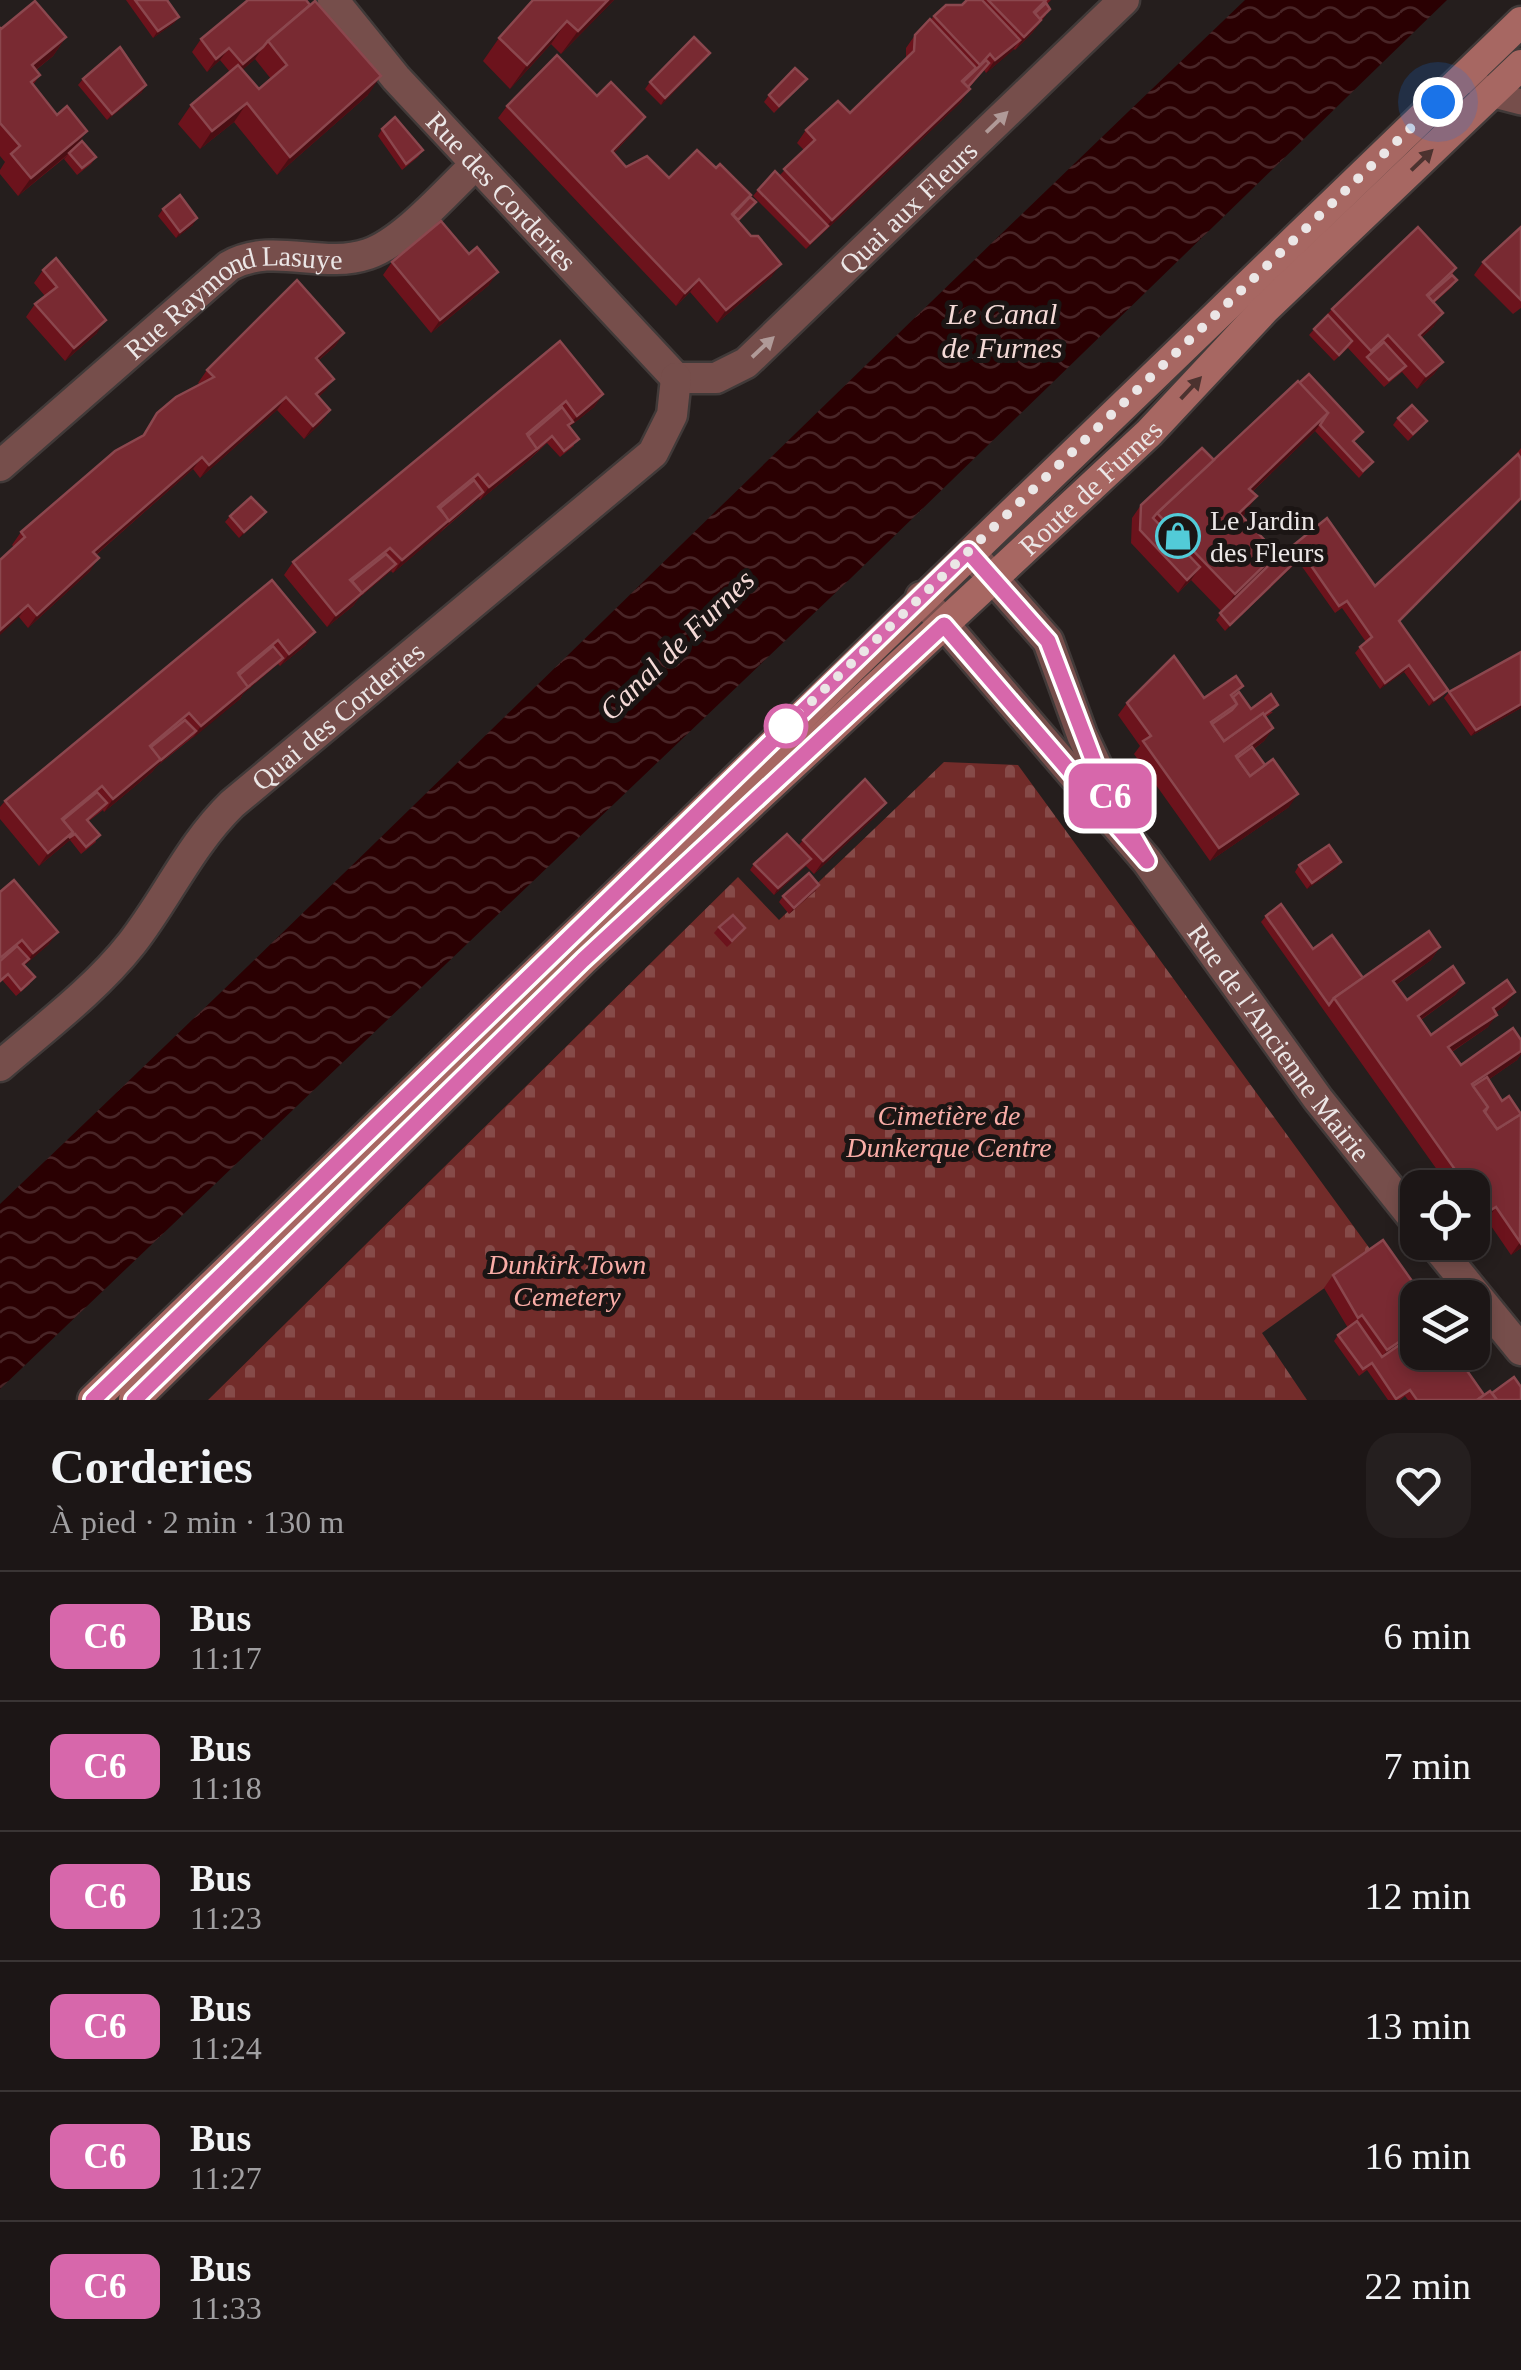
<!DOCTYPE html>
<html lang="fr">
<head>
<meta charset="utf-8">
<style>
  body { margin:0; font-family:Georgia,serif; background:#251f1f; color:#f1f3f6; height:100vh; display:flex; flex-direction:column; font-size:38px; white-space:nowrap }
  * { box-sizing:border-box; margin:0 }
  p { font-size:32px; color:#a09fa1 }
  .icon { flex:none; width:55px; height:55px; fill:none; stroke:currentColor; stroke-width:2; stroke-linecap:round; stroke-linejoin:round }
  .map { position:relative; height:1400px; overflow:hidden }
  .sheet { display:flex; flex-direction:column; background:#1c1616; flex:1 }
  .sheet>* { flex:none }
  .badge { padding:0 20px; border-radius:15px; font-size:35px; line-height:65px }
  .tools { position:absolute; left:1400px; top:1170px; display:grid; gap:20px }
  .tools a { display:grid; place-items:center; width:90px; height:90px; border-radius:20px; background:#1c1616; box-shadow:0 5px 15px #0003,0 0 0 2px #3a3535; font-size:50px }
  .you { position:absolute; width:50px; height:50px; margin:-25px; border:8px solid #fff; border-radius:50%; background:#1a73e8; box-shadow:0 0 0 15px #1a73e833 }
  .map>.badge { position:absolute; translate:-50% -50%; box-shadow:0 0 0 5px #fff }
  .round { display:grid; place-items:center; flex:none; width:105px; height:105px; border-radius:30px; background:#251f1f }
  .summary { display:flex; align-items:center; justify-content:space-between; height:170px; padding:0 50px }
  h1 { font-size:48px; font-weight:600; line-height:75px }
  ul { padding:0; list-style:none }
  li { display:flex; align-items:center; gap:30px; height:130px; padding:0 50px; border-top:2px solid #3a3535 }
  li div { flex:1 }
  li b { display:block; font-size:38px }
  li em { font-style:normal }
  li .badge { min-width:110px; font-weight:700; text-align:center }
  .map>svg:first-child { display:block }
</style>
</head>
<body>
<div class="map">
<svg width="1521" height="1400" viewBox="0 0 1521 1400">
  <defs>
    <pattern id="cemetery-stones" width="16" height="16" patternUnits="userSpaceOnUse" patternTransform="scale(2.5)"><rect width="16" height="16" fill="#722c2a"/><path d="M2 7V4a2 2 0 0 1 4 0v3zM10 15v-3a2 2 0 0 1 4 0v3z" fill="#864b49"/></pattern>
    <pattern id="water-waves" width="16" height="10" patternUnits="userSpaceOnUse" patternTransform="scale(2.5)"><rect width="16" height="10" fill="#2a0002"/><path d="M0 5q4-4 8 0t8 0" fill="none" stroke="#492527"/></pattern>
  </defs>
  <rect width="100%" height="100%" fill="#251e1d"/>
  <path fill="url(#cemetery-stones)" d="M944 762 1018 765 1373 1253 1262 1333 1307 1400H208L738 877 779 920Z"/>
  <path fill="url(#water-waves)" d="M1245 0H1447L851 578 0 1389V1204C418 806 827 398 1245 0Z"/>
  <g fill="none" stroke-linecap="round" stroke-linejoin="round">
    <g stroke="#413a39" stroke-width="30">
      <path id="lane" d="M1478 84 1490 94 1521 102"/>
    </g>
    <g stroke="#413a39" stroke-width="35">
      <g id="street">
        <path id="s1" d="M333 0 396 78 676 378"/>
        <path id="s2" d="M676 378H716L746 363 1124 0"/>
        <path id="s3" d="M0 466 229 266C274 241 321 270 368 254 404 242 448 190 476 164"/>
        <path d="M975 558 1048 641 1082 735 1113 801"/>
        <path id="s4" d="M921 597 1147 861 1318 1099 1418 1224"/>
        <path id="s5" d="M0 1066C45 1027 95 990 132 943 167 898 190 845 232 804L653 453 672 415 676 378"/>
        <path d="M1433 1242 1521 1350"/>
      </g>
    </g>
    <g stroke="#413a39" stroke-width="35">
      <g id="secondary">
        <path d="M93 1400 1521 22"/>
        <path id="s6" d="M134 1400 583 960 1149 433 1264 310 1521 65"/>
      </g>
    </g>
    <use href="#lane" stroke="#764e4b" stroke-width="25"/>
    <use href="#street" stroke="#764e4b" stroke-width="30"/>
    <use href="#secondary" stroke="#a76762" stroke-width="30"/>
  </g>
  <g fill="#6c131c" fill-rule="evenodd">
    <path d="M126 0H167L179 17 174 23 153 38Z"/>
    <path d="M248 0 368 95 277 175 234 122 200 149 178 124 191 105 230 72 220 60 207 72 192 52 201 39ZM255 59 271 79 259 89 242 70Z"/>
    <path d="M533 0H614L561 54 551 44 510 89 483 61 499 38Z"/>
    <path d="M967 0H1051L1047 4 1046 15 1032 33 1015 50 1014 49 986 73 984 70 969 88 961 102 806 249 753 196 758 190 779 176 804 150 797 143 806 130 850 113 906 59V48L915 35 934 16 962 5Z"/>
    <path d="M0 28 1 29 66 37 53 56 36 70 40 75 33 85 75 147 96 157 91 164 77 175 64 159 68 155 18 196 0 174V170L5 162 0 156Z"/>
    <path d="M706 59 661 105 645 89 650 82Z"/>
    <path d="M83 79 142 92 107 120 78 85Z"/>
    <path d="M807 79 774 113 764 102 769 95Z"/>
    <path d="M597 96 636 129 614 153 626 167 756 202 739 221 772 276 717 323 690 292 676 306 498 118 507 106Z"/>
    <path d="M382 129 423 150 418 157 402 170 378 136Z"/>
    <path d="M163 209 193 225 176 238 158 216Z"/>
    <path d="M1521 227V308L1513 314 1474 275 1483 262Z"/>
    <path d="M392 262 489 285 431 333 383 275Z"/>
    <path d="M1456 268 1452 275 1457 280 1452 287 1434 303V326L1421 338 1443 362 1434 374 1417 389 1402 372 1384 387 1348 348 1334 361 1309 335 1332 309Z"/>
    <path d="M43 270 97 333 65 361 26 317 35 304 45 296 34 283Z"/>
    <path d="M344 333 335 346 318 361 334 379 319 397 330 410 321 423 304 439 277 410 200 478 193 469 96 555 90 571 28 628 19 617 14 547 12 545 21 532 142 436 157 413 199 384 198 383 207 370Z"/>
    <path d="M560 341 603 394 594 407 569 427 574 446 560 457 547 443 529 460 480 500 479 499 393 573 391 571 359 598 353 606 327 627 284 575 293 562Z"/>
    <path d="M1298 381 1363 432 1354 442 1373 462 1359 478 1315 431 1252 492 1242 517 1277 553 1269 565 1327 518 1375 586 1513 458 1521 448V500L1399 622 1448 690 1443 696 1429 706 1404 672 1380 689 1355 653 1360 647 1366 642 1342 608 1335 613 1298 561 1225 631 1216 620 1222 612 1191 580 1178 593 1131 543 1132 518 1141 505 1214 460Z"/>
    <path d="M1398 418 1422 427 1408 441 1393 425Z"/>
    <path d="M266 512 261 519 239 538 225 522 230 516Z"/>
    <path d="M272 580 306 645 280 666 278 664 243 694 240 699 156 767 152 772 104 812 103 810 89 821 96 842 81 854 70 840 39 866 0 819V807L5 801Z"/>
    <path d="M1239 692 1251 709 1273 712 1266 717 1273 728 1264 741 1254 749 1289 807 1210 861 1134 754 1140 746 1118 715 1127 703 1204 698Z"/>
    <path d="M1449 692 1521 708 1471 736 1444 698Z"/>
    <path d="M886 803 877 815 814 874 806 866 774 895 750 870 754 864 798 846 803 840Z"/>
    <path d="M1299 865 1336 869 1307 889 1295 872Z"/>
    <path d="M819 885 815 891 789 914 779 902 783 896Z"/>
    <path d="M0 892 49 944 24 965 30 984 16 996 3 981Z"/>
    <path d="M1266 916 1313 949 1363 978 1440 947 1431 960 1396 985 1407 1000 1464 983 1455 995 1421 1020 1431 1035 1506 1005 1496 1012 1488 1027 1452 1052 1461 1065 1521 1040V1054L1517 1060 1488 1080 1502 1101 1521 1114V1248L1511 1255 1487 1220 1477 1226 1472 1219V1188H1450L1261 922Z"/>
    <path d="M719 927 740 935 727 947 714 933Z"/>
    <path d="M1333 1275 1418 1352 1484 1395 1492 1393 1521 1400H1408L1405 1396 1400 1400H1388L1367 1370 1359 1376 1334 1341 1338 1335 1348 1328 1324 1288Z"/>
  </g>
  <g fill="#4a0e13">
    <path d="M608 0H614L561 54 578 31Z"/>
    <path d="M179 17 174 23 153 38 158 31Z"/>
    <path d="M1041 20 1032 33 1015 50 1024 37Z"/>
    <path d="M567 21 551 44 510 89 527 65Z"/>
    <path d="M66 37 53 56 19 83 32 65Z"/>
    <path d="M1020 40 1011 52 986 73 995 60Z"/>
    <path d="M263 47 255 59 234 77 243 64Z"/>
    <path d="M229 48 220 60 207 72 216 59Z"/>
    <path d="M710 53 706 59 661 105 665 98Z"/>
    <path d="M381 76 368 95 277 175 290 157Z"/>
    <path d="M146 85 142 92 107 120 112 114Z"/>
    <path d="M970 89 961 102 806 249 832 220Z"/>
    <path d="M247 103 234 122 200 149 212 131Z"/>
    <path d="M645 117 636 129 603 164 612 151Z"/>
    <path d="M87 131 74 149 18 196 31 178Z"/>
    <path d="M197 218 193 225 176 238 180 232Z"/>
    <path d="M781 264 772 276 717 323 726 310Z"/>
    <path d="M498 272 489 285 431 333 440 320Z"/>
    <path d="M699 279 690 292 676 306 685 293Z"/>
    <path d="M1443 313 1434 326 1410 348 1419 335Z"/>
    <path d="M106 320 97 333 65 361 74 348Z"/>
    <path d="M344 333 335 346 307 370 316 358Z"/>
    <path d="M1443 362 1434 374 1417 389 1426 376Z"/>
    <path d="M334 379 325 391 307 407 316 394Z"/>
    <path d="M603 394 594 407 563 432 577 416Z"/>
    <path d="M286 397 277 410 200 478 209 465Z"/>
    <path d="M330 410 321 423 304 439 313 426Z"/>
    <path d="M1328 413 1315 431 1236 507 1249 489Z"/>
    <path d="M552 436 529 460 480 500 489 487Z"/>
    <path d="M202 457 193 469 84 565 93 552Z"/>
    <path d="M483 492 479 499 444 528 440 533 393 573 402 560Z"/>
    <path d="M1257 496 1244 515 1226 532 1239 513Z"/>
    <path d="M1521 498V500L1394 627 1399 621Z"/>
    <path d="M266 512 261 519 239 538 244 532Z"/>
    <path d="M1277 553 1264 572 1222 613 1235 594Z"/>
    <path d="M1303 554 1298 561 1225 631 1230 625Z"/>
    <path d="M99 558 90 571 28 628 37 615Z"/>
    <path d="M396 564 391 571 359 598 353 606 327 627 336 615Z"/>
    <path d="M1200 567 1191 580 1178 593 1187 580Z"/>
    <path d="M28 605 19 617 0 635V630Z"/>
    <path d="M315 632 306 645 280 666 289 654Z"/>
    <path d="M283 658 278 664 243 694 240 699 192 739 201 726Z"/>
    <path d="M1409 665 1404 672 1380 689 1385 683Z"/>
    <path d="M1448 690 1443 696 1429 706 1434 700Z"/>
    <path d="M1521 704V708L1471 736 1476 730Z"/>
    <path d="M1273 728 1264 741 1233 764 1236 756Z"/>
    <path d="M196 731 191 737 156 767 152 772 104 812 113 799Z"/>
    <path d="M1298 794 1289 807 1210 861 1219 848Z"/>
    <path d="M886 803 877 815 814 874 823 861Z"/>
    <path d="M73 832 75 834 70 840 39 866 48 853Z"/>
    <path d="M811 859 806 865 774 895 778 888Z"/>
    <path d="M1341 862 1336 869 1307 889 1312 883Z"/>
    <path d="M819 885 815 891 789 914 794 908Z"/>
    <path d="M58 932 49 944 24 966 33 953Z"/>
    <path d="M1440 947 1431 960 1384 993 1393 981Z"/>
    <path d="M1464 983 1455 995 1409 1028 1418 1016Z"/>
    <path d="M1515 992 1506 1005 1484 1021 1493 1008Z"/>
    <path d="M1497 1015 1488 1027 1439 1060 1448 1047Z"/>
    <path d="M1521 1051V1054L1517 1060 1469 1093 1472 1084Z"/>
    <path d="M1496 1207 1487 1220 1477 1226 1486 1213Z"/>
    <path d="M1521 1241V1248L1511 1255Z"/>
    <path d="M1418 1329V1336L1378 1363 1387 1350Z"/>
  </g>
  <g fill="#792a32" stroke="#8b474e" stroke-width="2.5">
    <path d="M135 0H167L179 17 158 31Z"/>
    <path d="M248 0H306L310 5 268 41 263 47 243 64 229 48 216 59 201 39Z"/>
    <path d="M533 0H608L578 31 567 21 527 65 499 38Z"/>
    <path d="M967 0H982L1020 40 995 60 990 54 980 65 934 16 946 5H962Z"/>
    <path d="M988 0H1046L1034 12 1041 20 1024 37Z"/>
    <path d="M35 1 66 37 32 65 40 75 31 82 57 115 67 106 87 131 31 178 11 154 20 146 0 123V28L1 29Z"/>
    <path d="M315 1 381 76 290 157 247 103 212 131 191 105 238 65 259 89 287 65 268 41Z"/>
    <path d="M1046 3 1050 9 1040 19 1035 13Z"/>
    <path d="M930 19 976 68 962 81 970 89 832 220 784 169 815 140 806 130 838 101 850 113 914 51 915 35Z"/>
    <path d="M694 37 710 53 665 98 650 82Z"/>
    <path d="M120 47 146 85 112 114 83 79Z"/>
    <path d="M557 55 597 96 611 82 645 117 612 151 626 167 647 156 669 178 697 150 716 168 720 164 751 195 732 214 751 236H758L781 264 726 310 699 279 685 293 507 106Z"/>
    <path d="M986 60 989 63 968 87 963 82Z"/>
    <path d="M795 68 807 79 779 106 769 95Z"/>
    <path d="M395 117 423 150 406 164 382 129Z"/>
    <path d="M82 141 96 157 82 168 69 153Z"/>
    <path d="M775 171 828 226 810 243 758 190Z"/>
    <path d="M180 195 197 218 180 232 163 209Z"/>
    <path d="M750 197 756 202 738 220 733 215Z"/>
    <path d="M441 221 469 254 477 247 498 272 440 320 392 262Z"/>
    <path d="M1418 227 1456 268 1427 295 1443 313 1419 335 1443 362 1426 376 1388 335 1371 351 1332 309Z"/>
    <path d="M1521 227V300L1483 262Z"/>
    <path d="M56 258 106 320 74 348 35 304 57 287 43 270Z"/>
    <path d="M1452 275 1457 280 1433 302 1428 296Z"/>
    <path d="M297 280 344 333 316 358 334 379 316 394 330 410 313 426 286 397 209 465 202 457 93 552 99 558 37 615 28 605 0 630V560L25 537 21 532 115 451 144 435 157 413 176 397 214 377 207 370Z"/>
    <path d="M1328 315 1352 341 1339 355 1314 329Z"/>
    <path d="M560 341 603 394 577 416 566 401 527 434 538 448 489 487 478 474 438 507 449 520 402 560 390 548 350 580 362 593 336 615 293 562Z"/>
    <path d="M1384 342 1406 366 1389 380 1367 357Z"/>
    <path d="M1309 374 1363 432 1353 441 1373 462 1363 471 1320 425 1328 413 1299 383Z"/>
    <path d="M1298 381 1328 413 1249 489 1257 496 1239 513 1277 553 1235 594 1157 513Z"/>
    <path d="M1412 405 1427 421 1413 434 1398 418Z"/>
    <path d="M562 407 573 422 568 425 579 439 564 451 552 436 537 449 528 436Z"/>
    <path d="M1202 448 1214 460 1157 513 1153 518 1200 567 1187 580 1140 530 1141 505Z"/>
    <path d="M1518 454 1521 459V498L1399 621 1448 690 1434 700 1409 665 1385 683 1360 647 1372 637 1347 601 1339 606 1303 554 1230 625 1220 613 1269 565 1327 518 1375 586Z"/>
    <path d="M474 480 483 492 449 521 440 508Z"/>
    <path d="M251 497 266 512 244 532 230 516Z"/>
    <path d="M386 554 396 564 362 593 352 581Z"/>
    <path d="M272 580 315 632 289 654 278 640 238 673 249 686 201 726 189 713 150 746 161 759 113 799 102 786 62 819 73 832 48 853 5 801Z"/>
    <path d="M273 646 283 658 248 687 239 675Z"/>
    <path d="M1521 652V704L1476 730 1449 692Z"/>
    <path d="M1174 656 1204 698 1236 676 1243 686 1231 695 1237 704 1211 722 1224 741 1263 713 1273 728 1236 756 1250 776 1273 759 1298 794 1219 848 1143 741 1151 736 1127 703Z"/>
    <path d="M1239 692 1251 709 1271 694 1278 705 1264 715 1263 713 1224 741 1212 724 1232 710 1237 704 1233 697Z"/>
    <path d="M185 720 196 731 161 760 151 747Z"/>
    <path d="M1252 747 1265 765 1250 776 1237 758Z"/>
    <path d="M865 779 886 803 823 861 803 840Z"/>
    <path d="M97 792 107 803 87 820 100 835 86 847 75 834 69 838 73 832 63 820Z"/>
    <path d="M787 834 811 859 778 888 754 864Z"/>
    <path d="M1329 845 1341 862 1312 883 1299 865Z"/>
    <path d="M809 873 819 885 794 908 783 896Z"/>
    <path d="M14 880 58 932 33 953 22 940 0 958V892Z"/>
    <path d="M1281 904 1313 949 1332 935 1363 978 1334 998 1329 1005 1266 916Z"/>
    <path d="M733 915 745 928 732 941 719 927Z"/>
    <path d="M1429 931 1440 947 1393 981 1407 1000 1453 966 1464 983 1418 1016 1431 1035 1507 980 1515 992 1493 1008 1497 1015 1448 1047 1461 1065 1513 1028 1521 1040V1051L1472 1084 1488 1107 1484 1111 1497 1129 1521 1114 1520 1242 1496 1207 1486 1213 1472 1194V1188H1468L1334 998Z"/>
    <path d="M17 946 29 959 23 964 35 977 21 990 8 974 0 981V961Z"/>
    <path d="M1487 1077 1502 1101 1509 1096 1521 1114 1497 1129 1485 1112 1488 1107 1473 1086Z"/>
    <path d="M1383 1240 1424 1298H1418V1329L1387 1350 1362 1315 1358 1318 1333 1275Z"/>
    <path d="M1357 1321 1382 1357 1418 1332V1352H1454L1484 1395 1477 1400H1417L1410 1390 1396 1399 1372 1363 1363 1369 1338 1335Z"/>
    <path d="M1514 1377 1521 1387V1400H1497L1492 1393Z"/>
    <path d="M1490 1391 1497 1400H1477Z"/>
  </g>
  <defs><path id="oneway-solid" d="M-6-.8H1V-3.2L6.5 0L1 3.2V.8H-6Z" transform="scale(2.5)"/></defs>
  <g fill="#b09a98">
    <use href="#oneway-solid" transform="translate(997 122) rotate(-44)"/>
    <use href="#oneway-solid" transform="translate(763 347) rotate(-43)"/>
  </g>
  <g fill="#4c322f">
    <use href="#oneway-solid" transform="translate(1422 160) rotate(-44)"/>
    <use href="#oneway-solid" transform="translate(1191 388) rotate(-47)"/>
  </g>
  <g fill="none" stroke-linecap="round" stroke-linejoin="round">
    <g stroke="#fff" stroke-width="22">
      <path id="line" d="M93 1400 968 551 1048 641 1102 783 1147 861 944 625 583 960 134 1400"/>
    </g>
    <use href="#line" stroke="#d767ab" stroke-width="15"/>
    <path stroke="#ebe6e6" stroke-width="10" stroke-dasharray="0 18" d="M786 726 1438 102"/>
  </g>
  <defs>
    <g id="shop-ring" transform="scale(2.25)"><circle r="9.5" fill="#1b1514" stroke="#52cbd8" stroke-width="1.5"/><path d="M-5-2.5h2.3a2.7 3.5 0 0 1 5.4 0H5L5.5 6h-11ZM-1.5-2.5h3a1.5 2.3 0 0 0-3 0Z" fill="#52cbd8"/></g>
  </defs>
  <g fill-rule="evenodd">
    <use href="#shop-ring" x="1178" y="536"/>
  </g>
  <circle fill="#fff" stroke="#d767ab" stroke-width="5" cx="786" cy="726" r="20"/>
  <g text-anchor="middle" stroke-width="10" stroke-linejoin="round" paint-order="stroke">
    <g font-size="28" fill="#ebe6e6" stroke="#1b1514">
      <text dy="10" stroke="none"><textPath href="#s1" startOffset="255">Rue des Corderies</textPath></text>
      <text dy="10" stroke="none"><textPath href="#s2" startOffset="298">Quai aux Fleurs</textPath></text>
      <text dy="10" stroke="none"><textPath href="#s3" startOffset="295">Rue Raymond Lasuye</textPath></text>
      <text dy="10" stroke="none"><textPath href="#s6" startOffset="1322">Route de Furnes</textPath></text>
      <text dy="10" stroke="none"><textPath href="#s5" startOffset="490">Quai des Corderies</textPath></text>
      <text dy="10" stroke="none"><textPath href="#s4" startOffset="572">Rue de l'Ancienne Mairie</textPath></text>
    </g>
    <g font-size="28" fill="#ebe6e6" stroke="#1b1514" text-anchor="start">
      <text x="1210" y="530">Le Jardin<tspan x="1210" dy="32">des Fleurs</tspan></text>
    </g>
    <g font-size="28" font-style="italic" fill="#faada7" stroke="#1b1514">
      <text x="949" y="1125">Cimetière de<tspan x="949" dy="32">Dunkerque Centre</tspan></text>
      <text x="567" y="1274">Dunkirk Town<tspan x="567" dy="32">Cemetery</tspan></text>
    </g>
    <g font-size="30" font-style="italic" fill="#f5dad7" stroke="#1b1514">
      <text x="1002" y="324">Le Canal<tspan x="1002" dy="34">de Furnes</tspan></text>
      <text transform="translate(677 645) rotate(-44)" y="10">Canal de Furnes</text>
    </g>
  </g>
</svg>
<div class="tools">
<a><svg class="icon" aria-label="locate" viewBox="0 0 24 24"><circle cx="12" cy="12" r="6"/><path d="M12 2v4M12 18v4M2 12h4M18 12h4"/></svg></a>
<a><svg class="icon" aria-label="layers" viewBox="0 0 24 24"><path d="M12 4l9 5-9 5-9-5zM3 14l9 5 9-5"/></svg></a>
</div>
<div class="you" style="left:1438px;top:102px"></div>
<b class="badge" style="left:1110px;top:796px;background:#d767ab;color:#fff">C6</b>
</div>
<section class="sheet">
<div class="summary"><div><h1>Corderies</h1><p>À pied · 2 min · 130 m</p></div><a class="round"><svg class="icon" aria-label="heart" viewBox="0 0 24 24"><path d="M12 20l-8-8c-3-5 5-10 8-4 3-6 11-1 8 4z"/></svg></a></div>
<ul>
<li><span class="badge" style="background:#d767ab;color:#fff">C6</span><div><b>Bus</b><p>11:17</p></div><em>6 min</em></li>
<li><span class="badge" style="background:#d767ab;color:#fff">C6</span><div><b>Bus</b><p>11:18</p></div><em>7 min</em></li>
<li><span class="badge" style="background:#d767ab;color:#fff">C6</span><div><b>Bus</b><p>11:23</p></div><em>12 min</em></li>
<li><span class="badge" style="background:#d767ab;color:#fff">C6</span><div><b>Bus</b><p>11:24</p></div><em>13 min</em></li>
<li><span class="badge" style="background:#d767ab;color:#fff">C6</span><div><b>Bus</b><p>11:27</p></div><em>16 min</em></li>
<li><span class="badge" style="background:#d767ab;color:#fff">C6</span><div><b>Bus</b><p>11:33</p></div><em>22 min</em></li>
</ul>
</section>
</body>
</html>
